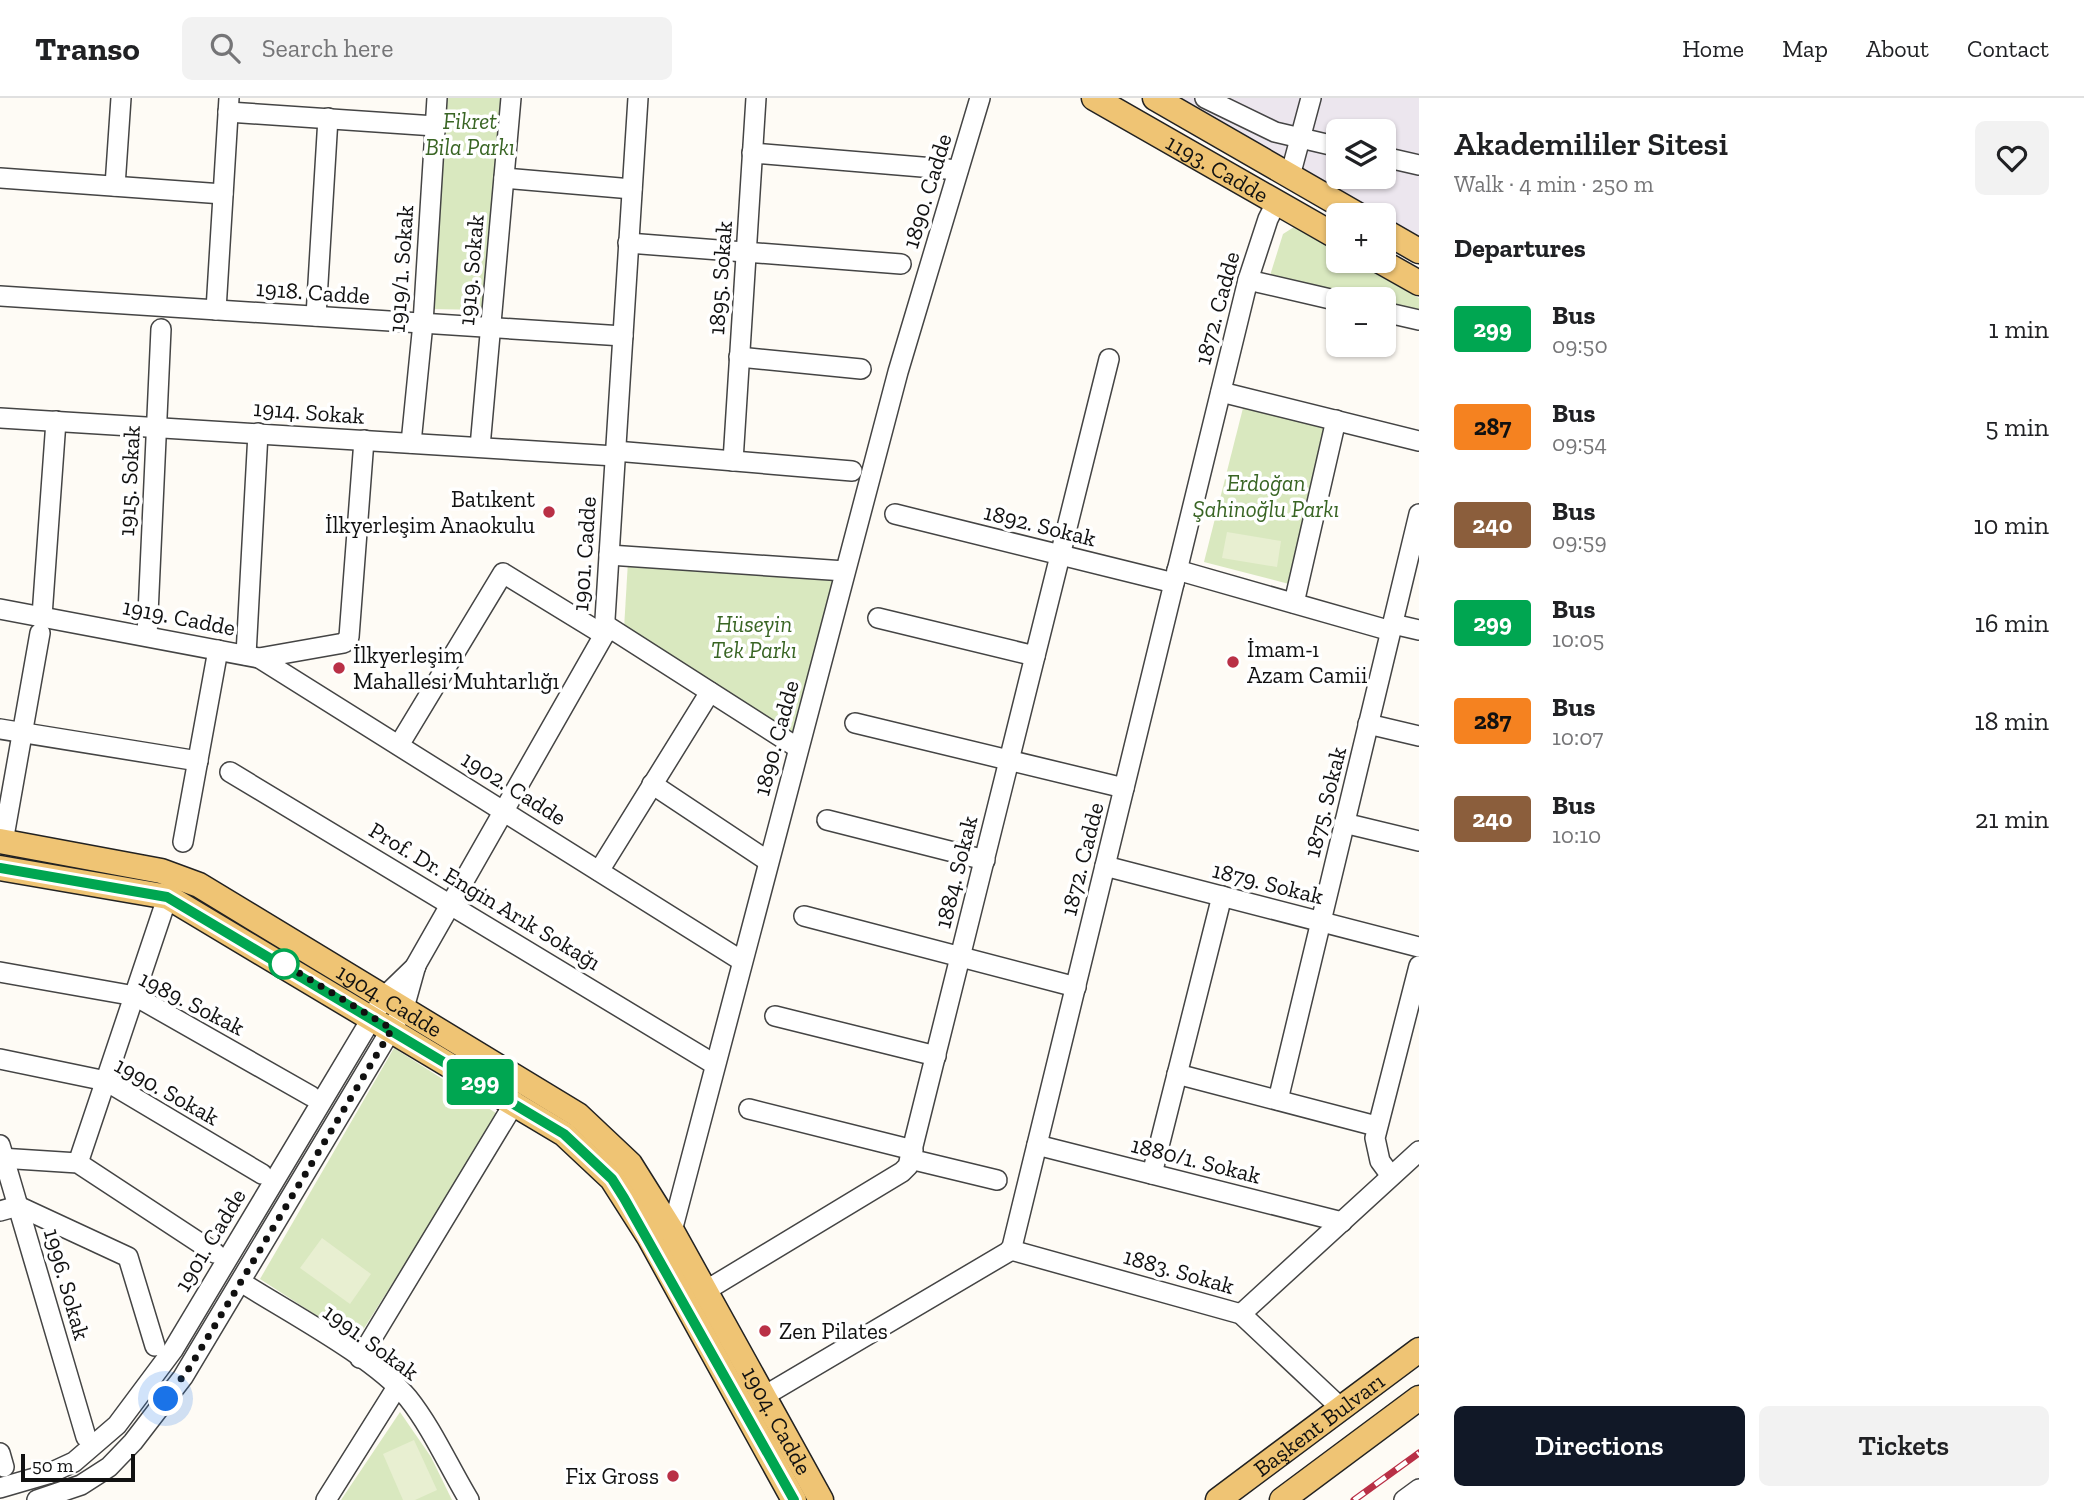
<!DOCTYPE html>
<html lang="en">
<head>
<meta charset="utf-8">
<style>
  body { margin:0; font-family:"Zilla Slab",serif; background:#f2f2f2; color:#202124; height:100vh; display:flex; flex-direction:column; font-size:26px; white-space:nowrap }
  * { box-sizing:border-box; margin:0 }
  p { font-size:23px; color:#757577 }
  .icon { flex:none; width:38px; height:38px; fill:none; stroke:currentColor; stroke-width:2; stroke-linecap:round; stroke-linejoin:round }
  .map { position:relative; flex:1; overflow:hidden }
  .details { display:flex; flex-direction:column; background:#fff; width:665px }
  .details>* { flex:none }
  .badge { padding:0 14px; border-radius:5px; font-size:24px; line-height:46px }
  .fabs { position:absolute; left:1326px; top:21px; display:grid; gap:14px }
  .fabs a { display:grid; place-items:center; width:70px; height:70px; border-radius:10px; background:#fff; box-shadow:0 2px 5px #0004; font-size:35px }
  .scale { position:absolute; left:21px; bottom:18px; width:114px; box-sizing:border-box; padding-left:7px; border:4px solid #111; border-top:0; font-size:19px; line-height:24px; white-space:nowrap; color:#111; -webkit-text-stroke:5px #fff; paint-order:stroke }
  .you { position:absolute; width:35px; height:35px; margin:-18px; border:5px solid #fff; border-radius:50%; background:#1a73e8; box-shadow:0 0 0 10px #1a73e833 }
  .map>.badge { position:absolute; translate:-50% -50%; box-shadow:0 0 0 4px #fff }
  h2 { padding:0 35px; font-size:26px; line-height:63px }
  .round { display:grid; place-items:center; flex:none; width:74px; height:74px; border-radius:10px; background:#f2f2f2 }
  .headline { display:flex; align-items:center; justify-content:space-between; height:119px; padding:0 35px }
  h1 { font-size:33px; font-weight:600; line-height:52px }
  .cta { display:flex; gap:14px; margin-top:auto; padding:14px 35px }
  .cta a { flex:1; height:80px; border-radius:10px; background:#111827; color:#fff; font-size:28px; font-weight:600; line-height:80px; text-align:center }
  .cta a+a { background:#f2f2f2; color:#202124 }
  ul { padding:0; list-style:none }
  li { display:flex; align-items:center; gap:21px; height:98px; padding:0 35px }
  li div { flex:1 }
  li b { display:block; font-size:26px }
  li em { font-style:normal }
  li .badge { min-width:77px; font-weight:700; text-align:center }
  header { display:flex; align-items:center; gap:42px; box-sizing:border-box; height:98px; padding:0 35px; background:#fff; border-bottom:2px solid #e0e0e0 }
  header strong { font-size:33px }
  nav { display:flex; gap:38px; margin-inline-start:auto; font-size:24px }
  .search { width:490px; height:63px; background:#f2f2f2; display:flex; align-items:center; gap:18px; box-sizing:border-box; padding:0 24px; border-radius:10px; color:#757577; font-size:26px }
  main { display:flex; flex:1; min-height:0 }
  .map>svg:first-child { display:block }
</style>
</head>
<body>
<header>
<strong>Transo</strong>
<div class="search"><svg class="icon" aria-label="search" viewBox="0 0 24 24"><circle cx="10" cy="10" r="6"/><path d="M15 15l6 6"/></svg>Search here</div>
<nav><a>Home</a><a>Map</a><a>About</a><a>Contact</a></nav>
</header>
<main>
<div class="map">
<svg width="1419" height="1402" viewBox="0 0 1419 1402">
  <rect width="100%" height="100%" fill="#fefbf5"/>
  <path fill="#ece6ee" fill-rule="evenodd" d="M1164 0H1419V145L1384 126V117H1370ZM1339 33H1384V79H1339Z"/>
  <g fill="#d9e8bf">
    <path d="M441 0H505L486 212 429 211Z"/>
    <path d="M1294 129 1339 155V163H1353L1419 200V218L1384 211V201H1344L1268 184 1283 136Z"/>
    <path d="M1243 310 1328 331 1289 486 1204 464Z"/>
    <path d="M628 463 833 482 795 644 624 531Z"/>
    <path d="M394 950 499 1017 356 1243 260 1181Z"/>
    <path d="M400 1314 431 1359 452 1402H341Z"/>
  </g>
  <g fill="#e8efd1">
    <path d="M1227 434 1281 443 1277 469 1222 460Z"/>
    <path d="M322 1140 371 1176 350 1206 300 1170Z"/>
    <path d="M414 1342 437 1392 415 1402H403L383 1356Z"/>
  </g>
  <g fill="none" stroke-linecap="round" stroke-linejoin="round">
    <g stroke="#444" stroke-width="22">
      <g id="minor">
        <path d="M1205 0 1275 34 1339 49"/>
        <path d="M228 14 435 28"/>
        <path d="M752 55 958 72"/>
        <path d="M1384 59 1419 67"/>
        <path d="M1290 78 1311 0"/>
        <path d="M0 80 223 96"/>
        <path d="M504 80 632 91"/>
        <path d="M115 88 121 0"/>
        <path d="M628 145 901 166"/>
        <path d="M1248 182 1339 203"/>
        <path d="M0 198 623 238"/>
        <path d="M216 212 229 0"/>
        <path d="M1384 214 1419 222"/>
        <path d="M316 218 328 20"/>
        <path d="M739 259 861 271"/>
        <path d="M1221 294 1419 343"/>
        <path d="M0 320 615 358"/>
        <path d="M411 345 423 225 437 0"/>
        <path d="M480 349 511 0"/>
        <path d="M615 353 852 373"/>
        <path d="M733 363 756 0"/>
        <path d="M895 416 1174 485"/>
        <path d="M609 457 845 473"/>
        <path d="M1177 472 1391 533"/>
        <path d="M1294 505 1336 322"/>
        <path d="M0 511 259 560 344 545 349 539 364 342"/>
        <path d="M42 518 56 323"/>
        <path d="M878 520 1035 558"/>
        <path d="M604 526 798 650"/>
        <path d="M1393 526 1419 532"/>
        <path d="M147 538 161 231"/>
        <path d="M246 557 258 335"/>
        <path d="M259 560 742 863"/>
        <path d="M855 625 1124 690"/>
        <path d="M1368 626 1419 638"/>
        <path d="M0 631 198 663"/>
        <path d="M399 647 503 475 604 537"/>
        <path d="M230 674 714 966"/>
        <path d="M652 686 768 763"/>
        <path d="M827 722 985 762"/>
        <path d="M1344 725 1419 743"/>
        <path d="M3 744 40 535"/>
        <path d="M183 744 218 552"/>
        <path d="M1105 768 1419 849"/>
        <path d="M599 773 710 594"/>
        <path d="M804 818 1076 889"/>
        <path d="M0 874 135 898 311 998"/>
        <path d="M775 918 936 958"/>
        <path d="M0 961 106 983 262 1076"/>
        <path d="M1177 976 1376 1028"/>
        <path d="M1278 1002 1419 416"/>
        <path d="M749 1011 913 1052"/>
        <path d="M0 1047 86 1339"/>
        <path d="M1037 1047 1342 1124"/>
        <path d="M0 1060 78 1065 215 1155"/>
        <path d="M910 1061 997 1082"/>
        <path d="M78 1065 163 812"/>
        <path d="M1152 1076 1222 798"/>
        <path d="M1391 1078 1380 1063 1375 1040 1419 868"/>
        <path d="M0 1113 18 1108 128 1159 155 1248"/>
        <path d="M672 1133 898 274 980 0"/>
        <path d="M1011 1152 1241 1216 1342 1311"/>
        <path d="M241 1184C288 1214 374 1259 408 1300 432 1330 449 1369 469 1402"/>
        <path d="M705 1193 902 1074 908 1068 1109 261"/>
        <path d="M1241 1216 1419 1053"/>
        <path d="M360 1260 515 1004"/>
        <path d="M764 1298 1008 1154 1012 1149 1248 182 1268 121 1276 105"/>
        <path d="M0 1355 4 1369"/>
        <path d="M0 1390 48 1376 74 1364 117 1327 173 1252 385 898 416 868"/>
        <path d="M37 1402 81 1387 109 1369 133 1344 183 1279 404 910 416 867 604 537 638 0"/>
        <path d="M326 1402 397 1289"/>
        <path d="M1404 1402 1419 1391"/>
      </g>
    </g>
    <g stroke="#222" stroke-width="27">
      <g id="major">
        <path id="s1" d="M1094 0 1339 140"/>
        <path d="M1155 0 1358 117"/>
        <path d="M1384 133 1419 153"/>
        <path d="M1380 163 1419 185"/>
        <path id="s2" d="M0 743 161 773 199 787 578 1017 630 1066 672 1133 821 1402"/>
        <path d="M0 770 168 799 564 1036 612 1081 649 1139 794 1402"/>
        <path id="s3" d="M1218 1402 1419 1252"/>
        <path d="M1282 1402 1419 1300"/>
      </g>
    </g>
    <use href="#minor" stroke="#fff" stroke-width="19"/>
    <use href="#major" stroke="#efc474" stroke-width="24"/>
    <g stroke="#b93046" stroke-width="7">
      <path id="rail" d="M1354 1402 1419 1355"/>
    </g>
    <use href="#rail" stroke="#fff" stroke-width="4.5" stroke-dasharray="13" stroke-linecap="butt"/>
  </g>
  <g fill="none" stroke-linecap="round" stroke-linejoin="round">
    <g stroke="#fff" stroke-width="16">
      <path id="line" d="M0 770 167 799 564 1036 612 1081 624 1100 794 1402"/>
    </g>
    <use href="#line" stroke="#00a651" stroke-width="10"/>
    <path stroke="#111" stroke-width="7" stroke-dasharray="0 12.6" d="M166 1301 190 1269 392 931 281 864 284 866"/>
  </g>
  <g fill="#b93046" stroke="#fff" stroke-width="2.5">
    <circle cx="549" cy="414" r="7"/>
    <circle cx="1233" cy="564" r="7"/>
    <circle cx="339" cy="570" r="7"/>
    <circle cx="765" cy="1233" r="7"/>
    <circle cx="673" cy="1378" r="7"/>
  </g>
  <circle fill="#fff" stroke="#00a651" stroke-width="3.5" cx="284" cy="866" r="14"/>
  <g text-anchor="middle" stroke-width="7" stroke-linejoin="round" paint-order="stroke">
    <g font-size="23" font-style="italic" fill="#396524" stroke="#fff">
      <text x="470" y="31">Fikret<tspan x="470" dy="26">Bila Parkı</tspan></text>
      <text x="1266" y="393">Erdoğan<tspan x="1266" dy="26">Şahinoğlu Parkı</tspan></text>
      <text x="754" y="534">Hüseyin<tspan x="754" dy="26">Tek Parkı</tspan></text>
    </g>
    <g font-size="23" fill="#111" stroke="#fff">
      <text dy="8" stroke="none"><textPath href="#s1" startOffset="142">1193. Cadde</textPath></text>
      <text transform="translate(927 93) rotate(-73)" y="8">1890. Cadde</text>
      <text transform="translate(401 171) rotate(-86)" y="8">1919/1. Sokak</text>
      <text transform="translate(471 172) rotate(-85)" y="8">1919. Sokak</text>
      <text transform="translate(720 180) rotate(-86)" y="8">1895. Sokak</text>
      <text transform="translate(313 194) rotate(4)" y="8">1918. Cadde</text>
      <text transform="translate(1217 210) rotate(-75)" y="8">1872. Cadde</text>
      <text transform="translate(309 314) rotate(4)" y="8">1914. Sokak</text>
      <text transform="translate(129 383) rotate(-87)" y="8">1915. Sokak</text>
      <text transform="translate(1040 427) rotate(14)" y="8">1892. Sokak</text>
      <text transform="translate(584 456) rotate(-86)" y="8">1901. Cadde</text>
      <text transform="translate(179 519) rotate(11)" y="8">1919. Cadde</text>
      <text transform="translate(776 640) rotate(-75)" y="8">1890. Cadde</text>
      <text transform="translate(514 690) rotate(32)" y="8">1902. Cadde</text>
      <text transform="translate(1325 704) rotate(-76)" y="8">1875. Sokak</text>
      <text transform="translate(1082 761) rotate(-76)" y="8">1872. Cadde</text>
      <text transform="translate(956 774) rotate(-76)" y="8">1884. Sokak</text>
      <text transform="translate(1268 785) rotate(14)" y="8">1879. Sokak</text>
      <text transform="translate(485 798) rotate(31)" y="8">Prof. Dr. Engin Arık Sokağı</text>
      <text dy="8" stroke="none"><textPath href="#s2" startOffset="427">1904. Cadde</textPath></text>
      <text transform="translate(192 905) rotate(27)" y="8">1989. Sokak</text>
      <text transform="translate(167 993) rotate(29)" y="8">1990. Sokak</text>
      <text transform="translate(1196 1062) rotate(14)" y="8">1880/1. Sokak</text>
      <text transform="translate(210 1142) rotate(-59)" y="8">1901. Cadde</text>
      <text transform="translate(1179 1173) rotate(16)" y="8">1883. Sokak</text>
      <text transform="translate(67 1186) rotate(74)" y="8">1996. Sokak</text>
      <text transform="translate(371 1244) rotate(36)" y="8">1991. Sokak</text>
      <text dy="8" stroke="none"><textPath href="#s2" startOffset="1015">1904. Cadde</textPath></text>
      <text dy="8" stroke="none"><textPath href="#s3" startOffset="126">Başkent Bulvarı</textPath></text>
    </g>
    <g font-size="23" fill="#111" stroke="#fff" text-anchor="start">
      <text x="535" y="409" text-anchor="end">Batıkent<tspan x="535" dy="26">İlkyerleşim Anaokulu</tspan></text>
      <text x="1247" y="559">İmam-ı<tspan x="1247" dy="26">Azam Camii</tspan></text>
      <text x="353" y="565">İlkyerleşim<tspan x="353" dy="26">Mahallesi Muhtarlığı</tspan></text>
      <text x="779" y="1241">Zen Pilates</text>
      <text x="659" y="1386" text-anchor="end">Fix Gross</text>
    </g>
  </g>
</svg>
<div class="fabs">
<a><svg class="icon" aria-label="layers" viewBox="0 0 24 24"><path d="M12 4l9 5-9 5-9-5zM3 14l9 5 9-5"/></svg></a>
<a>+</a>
<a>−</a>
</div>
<div class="scale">50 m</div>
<div class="you" style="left:166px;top:1301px"></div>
<b class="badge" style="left:480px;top:984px;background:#00a651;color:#fff">299</b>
</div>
<section class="details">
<div class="headline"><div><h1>Akademililer Sitesi</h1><p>Walk · 4 min · 250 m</p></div><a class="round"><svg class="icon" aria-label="heart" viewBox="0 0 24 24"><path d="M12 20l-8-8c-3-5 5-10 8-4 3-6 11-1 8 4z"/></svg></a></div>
<h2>Departures</h2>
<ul>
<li><span class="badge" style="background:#00a651;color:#fff">299</span><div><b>Bus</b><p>09:50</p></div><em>1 min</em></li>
<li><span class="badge" style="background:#f58220;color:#111">287</span><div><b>Bus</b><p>09:54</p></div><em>5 min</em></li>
<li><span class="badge" style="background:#8b5e3c;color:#fff">240</span><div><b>Bus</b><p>09:59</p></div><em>10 min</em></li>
<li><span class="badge" style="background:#00a651;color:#fff">299</span><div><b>Bus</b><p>10:05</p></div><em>16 min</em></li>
<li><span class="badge" style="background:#f58220;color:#111">287</span><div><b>Bus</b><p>10:07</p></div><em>18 min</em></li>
<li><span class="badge" style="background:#8b5e3c;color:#fff">240</span><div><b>Bus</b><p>10:10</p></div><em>21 min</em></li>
</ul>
<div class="cta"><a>Directions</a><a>Tickets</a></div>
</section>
</main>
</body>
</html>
